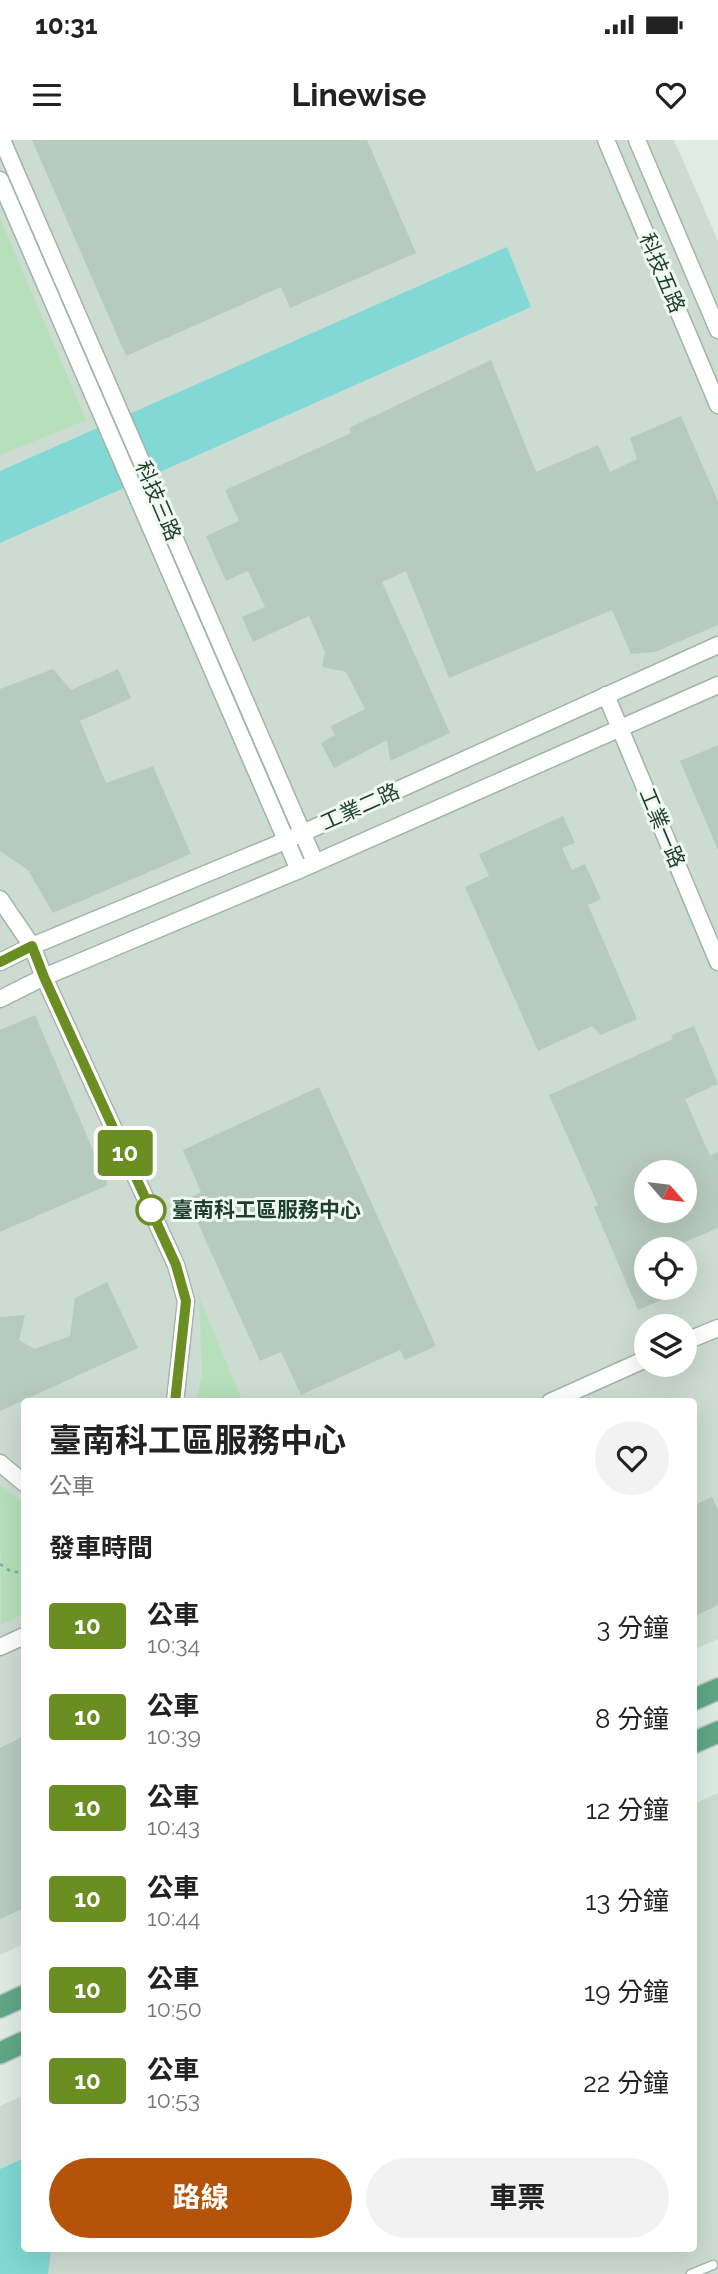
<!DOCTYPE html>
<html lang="zh-TW">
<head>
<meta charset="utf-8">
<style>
  body { margin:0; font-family:Raleway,"Noto Sans TC",sans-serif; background:#f2f2f2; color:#222; height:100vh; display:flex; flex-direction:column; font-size:26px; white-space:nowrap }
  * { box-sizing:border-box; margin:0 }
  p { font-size:23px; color:#767676 }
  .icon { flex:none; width:38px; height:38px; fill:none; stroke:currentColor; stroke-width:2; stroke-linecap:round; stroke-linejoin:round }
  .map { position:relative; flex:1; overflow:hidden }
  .drawer { position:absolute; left:21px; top:1258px; width:676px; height:854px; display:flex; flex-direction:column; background:#fff; border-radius:7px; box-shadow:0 7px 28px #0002 }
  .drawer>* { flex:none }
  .badge { padding:0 14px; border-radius:5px; font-size:24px; line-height:46px }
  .needle { width:46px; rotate:118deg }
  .buttons { position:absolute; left:634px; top:1020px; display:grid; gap:14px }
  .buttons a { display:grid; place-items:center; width:63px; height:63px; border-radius:50%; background:#fff; box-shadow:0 7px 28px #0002; font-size:35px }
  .map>.badge { position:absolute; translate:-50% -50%; box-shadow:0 0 0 4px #fff }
  h2 { padding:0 28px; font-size:26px; line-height:63px }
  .round { display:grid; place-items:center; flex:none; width:74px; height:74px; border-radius:37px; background:#f2f2f2 }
  .summary { display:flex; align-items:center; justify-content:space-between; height:119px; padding:0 28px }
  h1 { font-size:33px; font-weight:700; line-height:52px }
  .primary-button { display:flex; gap:14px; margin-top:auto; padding:14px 28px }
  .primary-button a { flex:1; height:80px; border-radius:42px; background:#b45309; color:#fff; font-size:28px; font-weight:700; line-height:80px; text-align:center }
  .primary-button a+a { background:#f2f2f2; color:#222 }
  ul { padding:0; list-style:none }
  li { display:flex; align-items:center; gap:21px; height:91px; padding:0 28px }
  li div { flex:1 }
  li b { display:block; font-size:26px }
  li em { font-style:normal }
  li .badge { min-width:77px; font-weight:700; text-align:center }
  .status { display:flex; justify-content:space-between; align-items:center; height:49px; padding:0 35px; background:#fff; direction:ltr }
  .status svg { height:19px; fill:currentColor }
  header { display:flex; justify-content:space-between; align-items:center; height:91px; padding:0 28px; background:#fff; font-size:32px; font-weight:700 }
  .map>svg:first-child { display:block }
</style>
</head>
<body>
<div class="status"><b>10:31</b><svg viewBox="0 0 49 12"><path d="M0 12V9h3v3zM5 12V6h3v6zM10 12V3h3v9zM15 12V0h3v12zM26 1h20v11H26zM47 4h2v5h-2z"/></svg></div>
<header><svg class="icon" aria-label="menu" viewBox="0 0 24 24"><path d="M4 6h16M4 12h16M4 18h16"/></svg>Linewise<svg class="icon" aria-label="heart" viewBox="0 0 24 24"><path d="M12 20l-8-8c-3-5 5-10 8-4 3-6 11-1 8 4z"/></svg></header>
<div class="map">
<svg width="718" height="2134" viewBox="0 0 718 2134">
  <rect width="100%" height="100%" fill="#dfece4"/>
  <g fill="#cddcd3" fill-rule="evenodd">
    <path d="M0 0H674L718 101V1499L693 1510V1262H24V1804L0 1815ZM646 1032H684V1071H646ZM646 1110H684V1148H646ZM646 1186H684V1225H646Z"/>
    <path d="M718 1653V2134H0V1966L24 1955V2109H693V1664Z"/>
  </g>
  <g fill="#b6e0b9">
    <path d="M0 78 86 280 0 315Z"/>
    <path d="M199 1157 243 1262H196L202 1234Z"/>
    <path d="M0 1345 24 1364V1474L1 1485Z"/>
  </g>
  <g fill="#81d8d4">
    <path d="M507 107 531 167 0 403V331Z"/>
    <path d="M24 2018V2109H51L48 2134H0V2029Z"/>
  </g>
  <g fill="#b7cabf" fill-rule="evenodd">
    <path d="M32 0H367L416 113 290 168 281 147 126 216Z"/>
    <path d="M491 220 536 332 598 305 610 332 637 319 630 298 681 276 718 361V485L655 512 631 514 612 470 449 538 406 431 382 442 450 593 390 621 387 600 334 628 321 603 335 595 331 586 365 569 346 532 322 527 325 512 309 476 253 502 242 477 265 467 248 431 226 441 206 396 239 381 225 350 351 293 349 288Z"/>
    <path d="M53 529 71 550 118 529 131 558 80 581 106 643 153 626 191 714 53 773 28 730 0 711V549Z"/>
    <path d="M718 605V710L680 621Z"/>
    <path d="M563 676 575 703 562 708 572 730 585 724 601 759 588 765 637 879 601 895 592 886 538 911 465 747 489 736 479 714Z"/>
    <path d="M35 875 108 1045 0 1092V890Z"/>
    <path d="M694 886 718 944 685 959 710 1016 718 1012V1088L678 1105 680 1110H646V1148H690L638 1170 594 1067 598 1065 549 955 673 899 671 895ZM646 1032H684V1071H646Z"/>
    <path d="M319 947 436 1206 405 1220 400 1210 301 1255 281 1212 260 1221 187 1059 201 1052 183 1010Z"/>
    <path d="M107 1142 138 1208 0 1271V1177L25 1175 19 1200 35 1209 70 1196 75 1158Z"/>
    <path d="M712 1357 718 1370V1465L693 1477V1366Z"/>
    <path d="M24 1596V1768L0 1779V1608Z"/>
  </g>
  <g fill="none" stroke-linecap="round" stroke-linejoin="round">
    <g stroke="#a1b4aa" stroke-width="11">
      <path id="service" d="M691 2134 713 2125"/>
    </g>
    <g stroke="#a1b4aa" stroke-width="19">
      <g id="minor">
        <path d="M2 0 315 722"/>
        <path d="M606 0 718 265"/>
        <path d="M637 0 718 190"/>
        <path d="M0 40 299 730"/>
        <path d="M606 555 718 822"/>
        <path d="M0 759 32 806 44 837 176 1125 186 1161 175 1262"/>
        <path d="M0 822 32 806 285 701 718 505"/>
        <path d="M0 859 44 837 299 730 718 545"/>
        <path d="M684 1202 718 1188"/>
        <path d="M550 1262 646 1219"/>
        <path d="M0 1323 24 1343"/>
        <path d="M0 1507 24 1496"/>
      </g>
    </g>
    <g stroke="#c0c9c5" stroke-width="24">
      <g id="primary">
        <path d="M693 1560 718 1549"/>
        <path d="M693 1603 718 1592"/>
        <path d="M0 1867 24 1856"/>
        <path d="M0 1913 24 1902"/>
      </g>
    </g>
    <path stroke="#7cb497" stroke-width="2.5" stroke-dasharray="3.5 5" stroke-linecap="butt" d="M0 1424 10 1431 24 1433"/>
    <use href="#service" stroke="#fff" stroke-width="8"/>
    <use href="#minor" stroke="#fff" stroke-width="16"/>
    <use href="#primary" stroke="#5fa786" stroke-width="21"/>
  </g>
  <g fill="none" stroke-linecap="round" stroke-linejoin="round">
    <g stroke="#fff" stroke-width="16">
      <path id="line" d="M0 822 32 806 44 837 176 1125 186 1161 175 1262"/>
    </g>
    <use href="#line" stroke="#6b8e23" stroke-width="10"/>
  </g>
  <circle fill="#fff" stroke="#6b8e23" stroke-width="3.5" cx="151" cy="1070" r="14"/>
  <g text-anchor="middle" stroke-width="6" stroke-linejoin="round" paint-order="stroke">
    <g font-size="21" fill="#1e3e2f" stroke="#f0f9f3">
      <text transform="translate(662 133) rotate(67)" y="7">科技五路</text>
      <text transform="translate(158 361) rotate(67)" y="7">科技三路</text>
      <text transform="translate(360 667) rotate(-24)" y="7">工業二路</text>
      <text transform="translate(662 688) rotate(67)" y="7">工業一路</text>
    </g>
    <g font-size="21" font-weight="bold" fill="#1e3e2f" stroke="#f0f9f3" text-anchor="start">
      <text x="172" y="1077">臺南科工區服務中心</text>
    </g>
  </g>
</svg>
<div class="buttons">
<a><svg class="needle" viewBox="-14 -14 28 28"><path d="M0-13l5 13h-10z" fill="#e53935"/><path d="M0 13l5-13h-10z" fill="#767676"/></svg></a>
<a><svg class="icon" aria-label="locate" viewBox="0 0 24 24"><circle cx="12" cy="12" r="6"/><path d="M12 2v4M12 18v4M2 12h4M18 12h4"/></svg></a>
<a><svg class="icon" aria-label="layers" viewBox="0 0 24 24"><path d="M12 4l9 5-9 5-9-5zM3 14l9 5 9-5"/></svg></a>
</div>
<b class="badge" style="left:125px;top:1013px;background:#6b8e23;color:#fff">10</b>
<section class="drawer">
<div class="summary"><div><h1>臺南科工區服務中心</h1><p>公車</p></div><a class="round"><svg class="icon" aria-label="heart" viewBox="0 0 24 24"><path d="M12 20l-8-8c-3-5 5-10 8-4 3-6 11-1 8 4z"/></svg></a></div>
<h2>發車時間</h2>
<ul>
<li><span class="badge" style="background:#6b8e23;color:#fff">10</span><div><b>公車</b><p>10:34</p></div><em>3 分鐘</em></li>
<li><span class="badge" style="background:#6b8e23;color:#fff">10</span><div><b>公車</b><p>10:39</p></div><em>8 分鐘</em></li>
<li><span class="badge" style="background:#6b8e23;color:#fff">10</span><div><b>公車</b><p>10:43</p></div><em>12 分鐘</em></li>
<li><span class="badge" style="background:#6b8e23;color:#fff">10</span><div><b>公車</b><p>10:44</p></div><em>13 分鐘</em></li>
<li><span class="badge" style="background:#6b8e23;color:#fff">10</span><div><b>公車</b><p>10:50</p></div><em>19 分鐘</em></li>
<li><span class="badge" style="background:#6b8e23;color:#fff">10</span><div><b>公車</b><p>10:53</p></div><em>22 分鐘</em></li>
</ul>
<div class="primary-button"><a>路線</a><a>車票</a></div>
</section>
</div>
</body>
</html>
